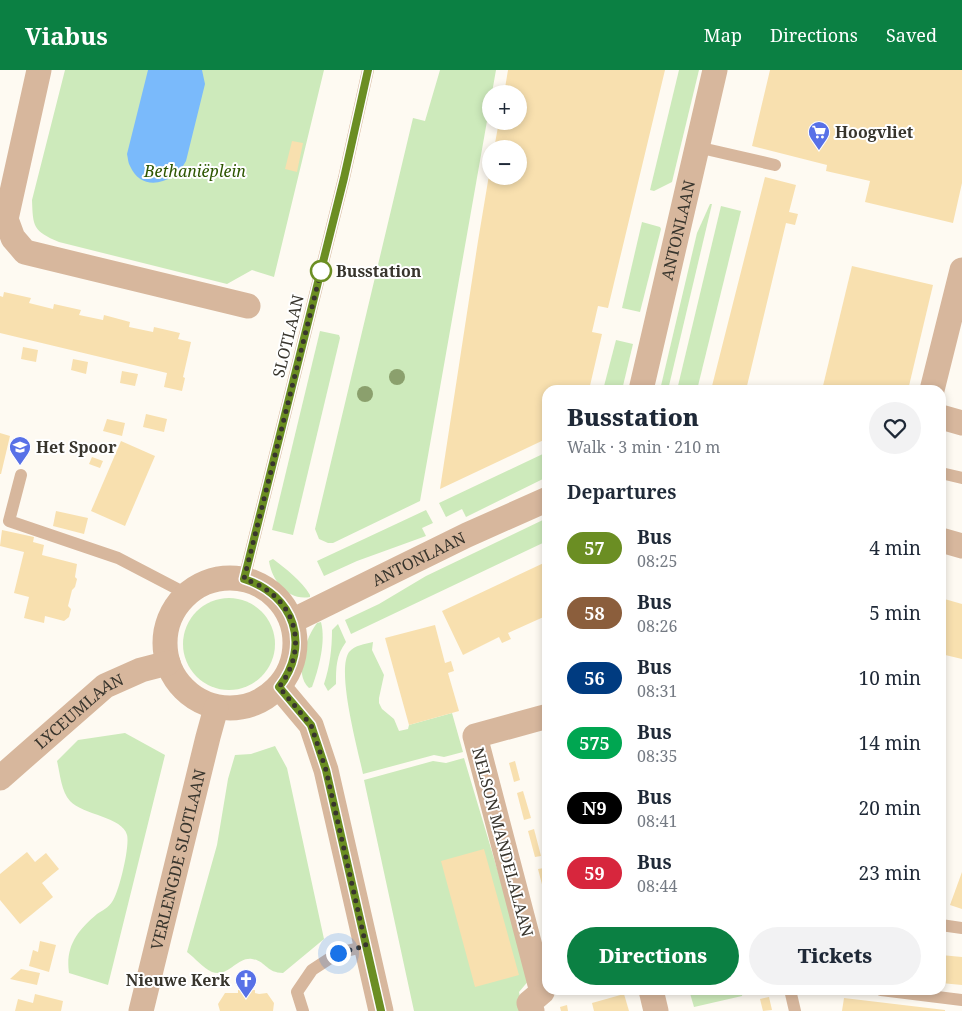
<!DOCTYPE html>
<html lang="en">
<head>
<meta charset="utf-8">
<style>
  body { margin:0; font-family:"Noto Serif",serif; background:#f2f2f3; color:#1f2937; height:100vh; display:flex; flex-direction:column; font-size:19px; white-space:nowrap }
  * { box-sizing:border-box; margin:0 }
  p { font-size:16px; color:#747a83 }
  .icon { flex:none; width:28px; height:28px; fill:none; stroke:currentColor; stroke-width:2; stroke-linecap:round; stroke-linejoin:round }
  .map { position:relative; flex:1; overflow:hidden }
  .sheet { position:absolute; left:542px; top:315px; width:404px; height:610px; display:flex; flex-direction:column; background:#fff; border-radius:15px; box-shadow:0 2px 8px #0003 }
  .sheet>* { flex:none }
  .badge { padding:0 10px; border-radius:16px; font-size:18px; line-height:32px }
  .tools { position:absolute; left:482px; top:15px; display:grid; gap:10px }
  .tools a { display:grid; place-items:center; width:45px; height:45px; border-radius:50%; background:#fff; box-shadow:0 2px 8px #0003; font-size:25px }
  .you { position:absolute; width:25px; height:25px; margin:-12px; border:4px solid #fff; border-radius:50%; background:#1a73e8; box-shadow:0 0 0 8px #1a73e833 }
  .map>.badge { position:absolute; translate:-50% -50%; box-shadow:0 0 0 2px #fff }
  h2 { padding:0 25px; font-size:19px; line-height:45px }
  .round { display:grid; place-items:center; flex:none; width:52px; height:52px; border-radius:26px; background:#f2f2f3 }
  .overview { display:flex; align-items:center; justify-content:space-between; height:85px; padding:0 25px }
  h1 { font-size:24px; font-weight:800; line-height:38px }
  .action { display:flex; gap:10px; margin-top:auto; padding:10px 25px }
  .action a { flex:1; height:58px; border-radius:30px; background:#0b8043; color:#fff; font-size:20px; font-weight:800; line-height:58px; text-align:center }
  .action a+a { background:#f2f2f3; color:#1f2937 }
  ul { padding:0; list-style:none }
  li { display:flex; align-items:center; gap:15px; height:65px; padding:0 25px }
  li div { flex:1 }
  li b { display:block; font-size:19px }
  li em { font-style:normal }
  li .badge { min-width:55px; font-weight:700; text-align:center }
  header { display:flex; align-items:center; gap:30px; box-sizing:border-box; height:70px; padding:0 25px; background:#0b8043; color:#fff }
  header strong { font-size:24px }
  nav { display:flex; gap:28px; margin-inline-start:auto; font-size:18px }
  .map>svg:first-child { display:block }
</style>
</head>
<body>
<header>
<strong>Viabus</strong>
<nav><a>Map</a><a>Directions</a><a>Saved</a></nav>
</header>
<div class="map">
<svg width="962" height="941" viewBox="0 0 962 941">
  <rect width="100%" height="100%" fill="#fefaf2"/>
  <g fill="#cdeabb">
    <path d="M65 0H324L274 207 252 200 227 214 59 172C33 161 33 157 32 130Z"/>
    <path d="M440 0H496L420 431 333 473H328L319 469 315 459 413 48 425 51Z"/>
    <path d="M679 0H699L672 112 654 121 650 120Z"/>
    <path d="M710 134H712L668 320H660L697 163Z"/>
    <path d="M721 136 741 141 697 320H677Z"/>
    <path d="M642 152 660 157 661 159 640 242 622 238Z"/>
    <path d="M320 261 339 265 340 268 293 465 272 460Z"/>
    <path d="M616 270 633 274 622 320H603Z"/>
    <path d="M547 382V407L466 447 462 439 446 447 439 433Z"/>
    <path d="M426 440 433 453 422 458 426 466 357 491 324 506 317 491Z"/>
    <path d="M547 448V471L351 564 345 550 379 534 426 506Z"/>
    <path d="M273 489C286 499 301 510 310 525V527C288 531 272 511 269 491Z"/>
    <circle cx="229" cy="574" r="46"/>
    <path d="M321 552C326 571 319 598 312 617L309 618C293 604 306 567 317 553Z"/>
    <path d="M338 554 346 572C336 585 336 598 336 614L328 621 324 614C330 596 332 578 332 560Z"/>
    <path d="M373 572 372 580 384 605 379 628V633L382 639 394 649 399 661 408 659 409 655 452 643 463 682 444 687 434 685 363 704C358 680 336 601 349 582 355 575 365 574 373 572Z"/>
    <path d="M125 663 165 685 108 915 69 903C65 876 78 860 97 844 102 841 109 837 112 832 119 823 130 776 127 765 123 747 83 745 70 731 61 721 60 703 57 691L78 670Z"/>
    <path d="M275 676 287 698 324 869 283 903C266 903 266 891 252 889 237 887 228 908 212 902 203 898 195 888 187 882L217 775 228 709 235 685 251 684Z"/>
    <path d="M464 688 530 909 519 922 523 941H414L364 710 433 691 446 693Z"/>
    <path d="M689 920H743L742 926 694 937Z"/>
  </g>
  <path fill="#7abafb" d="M148 0H202L205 14 186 91C175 113 142 124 130 96 128 93 128 88 127 84Z"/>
  <g fill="#f8e0af">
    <path d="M508 0H665L608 238 598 236 592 262 602 264 589 320H548V368L440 419 478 171 490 99 491 106H519V79H494L499 51H519V24H504Z"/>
    <path d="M770 0H962V113L953 153 865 132 870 111 826 101 827 95 752 76Z"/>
    <path d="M292 71 303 73 297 102 285 99Z"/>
    <path d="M765 107 796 115 789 142 798 144 795 155 786 153 746 320H711Z"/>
    <path d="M852 196 933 215 908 320H822Z"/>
    <path d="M4 222 31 228 29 233 53 239 54 234 81 240 79 245 103 250 104 245 130 252 129 257 153 262 154 257 180 263 178 269 191 272 183 307 185 308 182 321 164 317 167 303 0 263V226L3 227Z"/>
    <path d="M23 277 38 280 36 292 21 289Z"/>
    <path d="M73 289 88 292 86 304 71 300Z"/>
    <path d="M122 301 138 304 135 316 120 313Z"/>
    <path d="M146 344 167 349 164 362 143 357Z"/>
    <path d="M107 349 125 353 122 366 103 361Z"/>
    <path d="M0 363 10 366 1 404H0Z"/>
    <path d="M121 371 155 386 125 456 91 441Z"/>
    <path d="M92 387 103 391 100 398 89 394Z"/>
    <path d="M56 441 88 448 84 464 53 456Z"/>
    <path d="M2 460 34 467 33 472 44 475 42 485 77 494 75 507 77 509 75 517 72 520 68 536 71 539 69 547 64 551 45 546 44 553 24 548 29 527 14 523 24 482 0 476Z"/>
    <path d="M548 491V545L508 563 511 569 502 573 499 567 463 585 442 541Z"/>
    <path d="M941 528 962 534V589L941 584Z"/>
    <path d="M435 555 445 593 451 591 454 601 448 603 459 641 409 655 385 568Z"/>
    <path d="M515 691 520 710 514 712 509 693Z"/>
    <path d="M523 721 531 748 524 750 517 723Z"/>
    <path d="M534 759 541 786 535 787 528 761Z"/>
    <path d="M484 779 519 905 475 917 441 791Z"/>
    <path d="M27 782 35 792 46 783 59 799 42 813 53 827 20 854 0 830V804Z"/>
    <path d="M544 798 548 809V825L545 826 538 799Z"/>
    <path d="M962 802V839L950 835Z"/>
    <path d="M40 871 56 875 49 902 29 896 33 880 38 882Z"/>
    <path d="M941 885 962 887V915L941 913Z"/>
    <path d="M21 899 40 903 37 915 10 909Z"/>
    <path d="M238 920H255V923L259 924 267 923 274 933 273 941H220L218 934 225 923H238Z"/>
    <path d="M35 924 63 931 61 941H15L18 929 33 933Z"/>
    <path d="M624 924 629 941H594L592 933Z"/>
    <path d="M769 927 772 940 763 941 760 929Z"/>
    <path d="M844 928 945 940V941H842Z"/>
    <path d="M567 935 568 941H561L560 937Z"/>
  </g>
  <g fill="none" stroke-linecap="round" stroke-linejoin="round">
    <g stroke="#d7b79d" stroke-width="12">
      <path d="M697 77 775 95"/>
      <path d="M941 403 962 408"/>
      <path d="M21 405 9 451 118 488 187 524"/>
      <path d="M244 509 344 108 368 0"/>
      <path d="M941 855 962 858"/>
      <path d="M793 920 791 924 795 941"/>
      <path d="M881 920 962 930"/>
      <path d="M303 941 297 922 312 900 338 883 367 876"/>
    </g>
    <g stroke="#d7b79d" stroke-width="25">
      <path d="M39 0 6 149 13 168 25 182 248 236"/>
      <path id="s1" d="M641 320 715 0"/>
      <path d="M932 320 962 200"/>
      <path d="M941 347 962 353"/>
      <path d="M941 470 962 476"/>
      <circle cx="230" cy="573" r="65"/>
      <path id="s2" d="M292 551 467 465 548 429"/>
      <path d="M279 617 311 655 326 700 381 941"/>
      <path id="s3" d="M0 708 105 616 141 600 168 593"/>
      <path d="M651 920 656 941"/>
      <path id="s4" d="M141 941 208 667 216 638"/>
      <path d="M532 941 529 933 542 922 475 666 548 646"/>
    </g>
  </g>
  <g fill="#8ba06d">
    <circle cx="397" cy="307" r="8"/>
    <circle cx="365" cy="324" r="8"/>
  </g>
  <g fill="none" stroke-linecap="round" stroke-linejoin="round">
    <g stroke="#fff" stroke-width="11">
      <path id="line" d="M368 0 344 108 244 509C295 525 311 576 279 617L311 655 326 700 381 941"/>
    </g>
    <use href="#line" stroke="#6b8e23" stroke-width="8"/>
    <path stroke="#38352d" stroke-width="5" stroke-dasharray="0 9" d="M321 201 322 197 244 509C295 525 311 576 279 617L311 655 326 700 366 876 338 883"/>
  </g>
  <defs>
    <g id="supermarket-pin" transform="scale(1.125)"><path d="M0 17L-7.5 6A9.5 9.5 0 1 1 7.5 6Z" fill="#5871e7" stroke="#fff"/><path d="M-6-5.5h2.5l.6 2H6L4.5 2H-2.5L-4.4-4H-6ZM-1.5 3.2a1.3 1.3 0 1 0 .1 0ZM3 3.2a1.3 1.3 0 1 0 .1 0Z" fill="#fff"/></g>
    <g id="school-pin" transform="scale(1.125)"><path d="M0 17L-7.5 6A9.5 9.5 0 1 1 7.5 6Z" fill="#5871e7" stroke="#fff"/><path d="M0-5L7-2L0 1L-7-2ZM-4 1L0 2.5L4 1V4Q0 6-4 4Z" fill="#fff"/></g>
    <g id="church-pin" transform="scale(1.125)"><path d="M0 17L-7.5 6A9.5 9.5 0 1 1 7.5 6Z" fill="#5871e7" stroke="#fff"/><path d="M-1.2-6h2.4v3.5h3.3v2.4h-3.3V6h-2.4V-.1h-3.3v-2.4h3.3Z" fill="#fff"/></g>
  </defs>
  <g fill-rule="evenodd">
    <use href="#supermarket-pin" x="819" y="62"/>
    <use href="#school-pin" x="20" y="377"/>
    <use href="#church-pin" x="246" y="910"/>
  </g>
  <circle fill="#fff" stroke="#6b8e23" stroke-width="2.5" cx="321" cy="201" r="10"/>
  <g text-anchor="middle" stroke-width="4" stroke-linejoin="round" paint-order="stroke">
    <g font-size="16" font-weight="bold" fill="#38352d" stroke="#fff" text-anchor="start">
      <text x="835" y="68">Hoogvliet</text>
      <text x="36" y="383">Het Spoor</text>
      <text x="230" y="916" text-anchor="end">Nieuwe Kerk</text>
    </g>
    <g font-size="16" font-style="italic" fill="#2d5601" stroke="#fff">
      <text x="195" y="107">Bethaniëplein</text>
    </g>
    <g font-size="16" fill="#38352d" stroke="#fff">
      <text dy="6" stroke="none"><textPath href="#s1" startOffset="164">ANTONLAAN</textPath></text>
      <text transform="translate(288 266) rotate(-76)" y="6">SLOTLAAN</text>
      <text dy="6" stroke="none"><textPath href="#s2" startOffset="141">ANTONLAAN</textPath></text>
      <text dy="6" stroke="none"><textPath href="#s3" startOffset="104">LYCEUMLAAN</textPath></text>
      <text transform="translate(503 772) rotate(75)" y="6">NELSON MANDELALAAN</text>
      <text dy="6" stroke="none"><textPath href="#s4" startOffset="156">VERLENGDE SLOTLAAN</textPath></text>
    </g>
    <g font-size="16" font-weight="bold" fill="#38352d" stroke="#fff" text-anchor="start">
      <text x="336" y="207">Busstation</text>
    </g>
  </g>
</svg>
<div class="tools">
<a>+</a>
<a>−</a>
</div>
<div class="you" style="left:338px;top:883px"></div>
<section class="sheet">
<div class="overview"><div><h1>Busstation</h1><p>Walk · 3 min · 210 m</p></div><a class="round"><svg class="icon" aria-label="heart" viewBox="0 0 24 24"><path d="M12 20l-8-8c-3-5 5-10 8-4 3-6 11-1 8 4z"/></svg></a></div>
<h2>Departures</h2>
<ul>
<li><span class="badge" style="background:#6b8e23;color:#fff">57</span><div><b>Bus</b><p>08:25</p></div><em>4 min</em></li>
<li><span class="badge" style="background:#8b5e3c;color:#fff">58</span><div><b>Bus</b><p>08:26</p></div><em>5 min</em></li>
<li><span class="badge" style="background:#003b80;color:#fff">56</span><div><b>Bus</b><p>08:31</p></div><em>10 min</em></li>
<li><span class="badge" style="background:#00a651;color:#fff">575</span><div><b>Bus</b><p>08:35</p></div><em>14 min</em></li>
<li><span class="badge" style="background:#000;color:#fff">N9</span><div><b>Bus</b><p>08:41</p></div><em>20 min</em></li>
<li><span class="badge" style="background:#d7263d;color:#fff">59</span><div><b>Bus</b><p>08:44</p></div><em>23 min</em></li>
</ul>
<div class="action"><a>Directions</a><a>Tickets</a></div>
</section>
</div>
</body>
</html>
